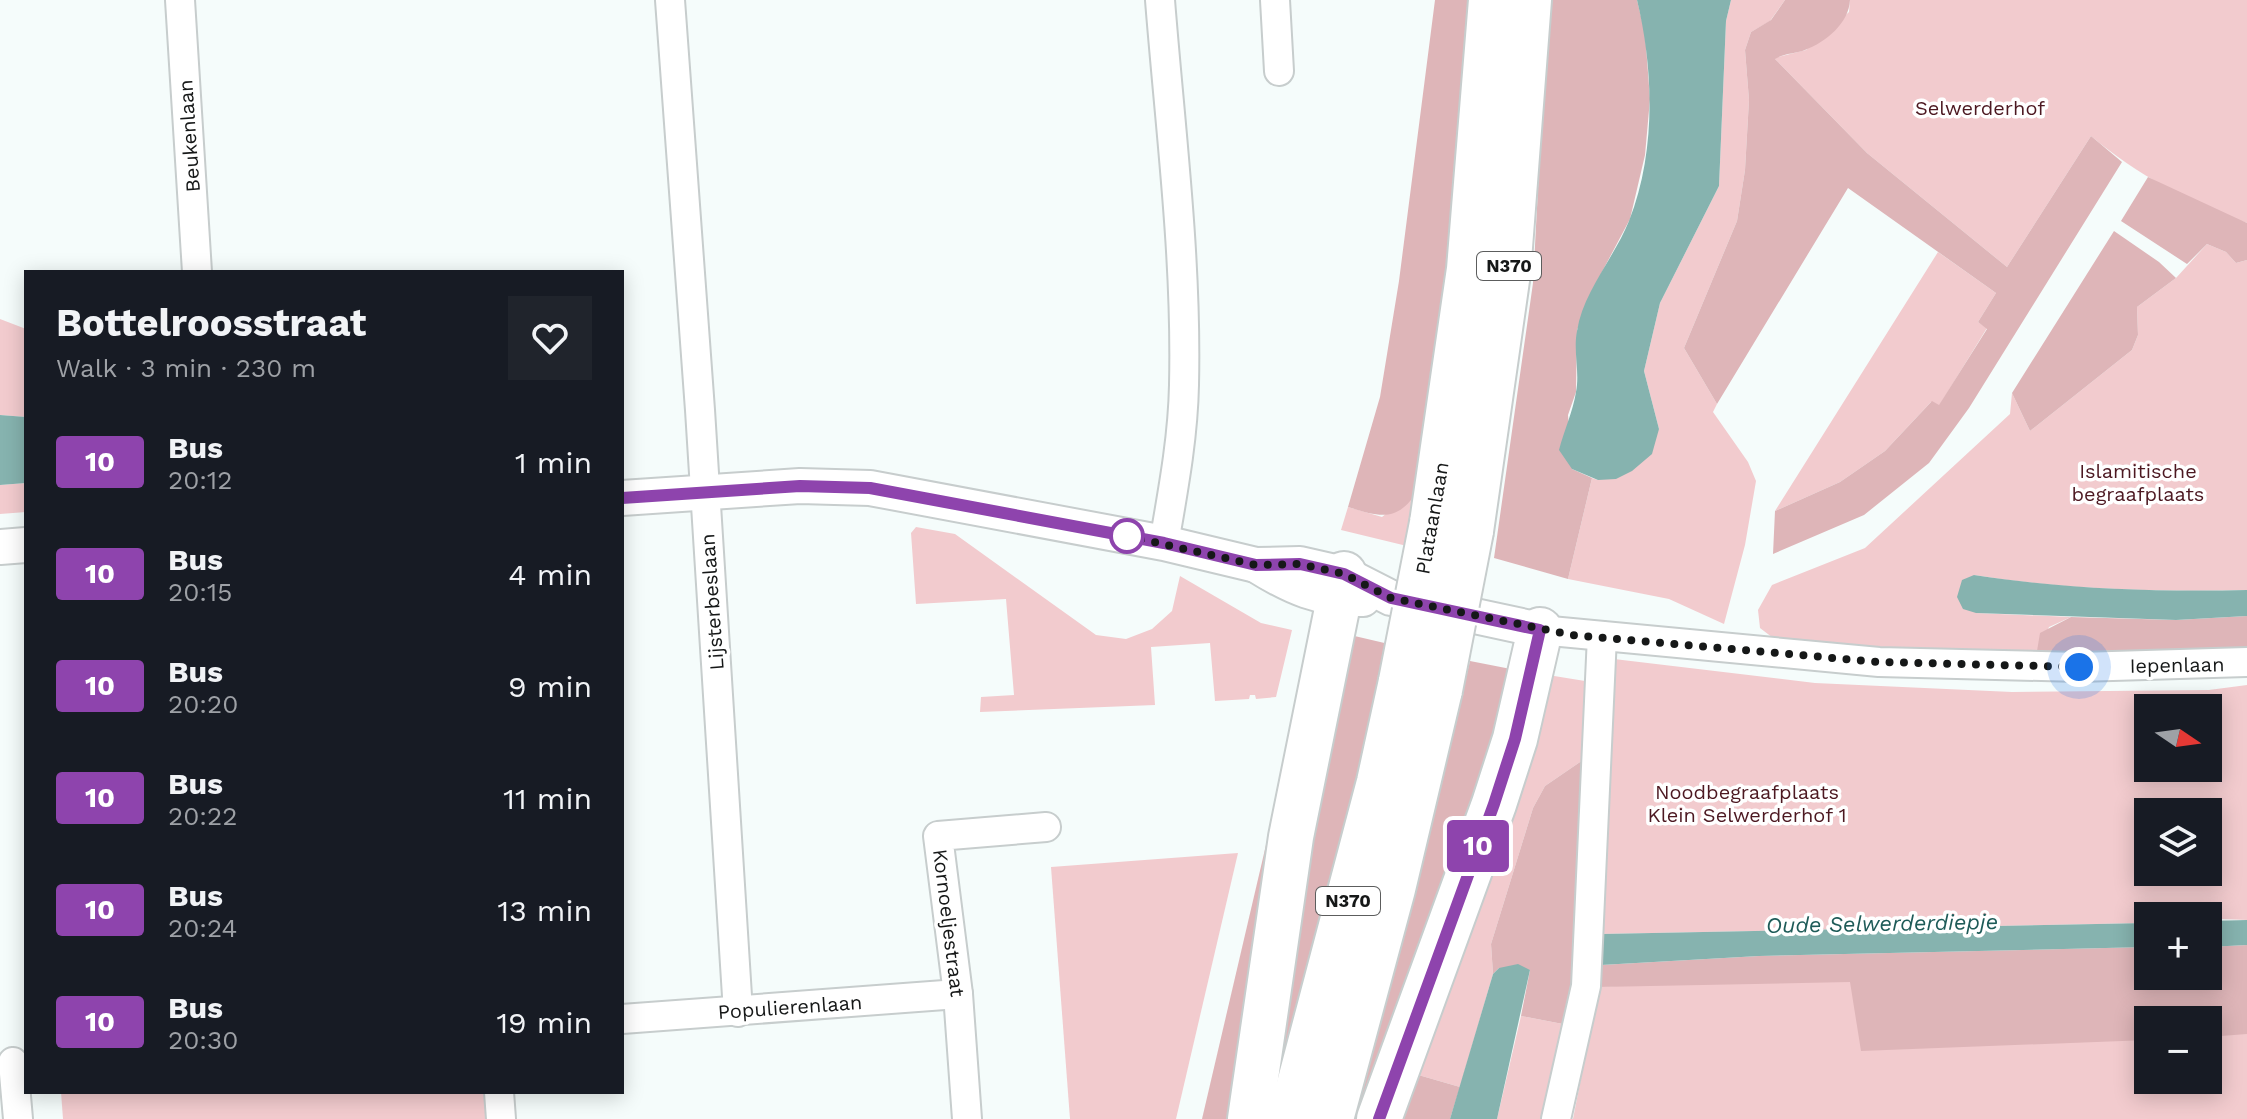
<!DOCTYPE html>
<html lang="en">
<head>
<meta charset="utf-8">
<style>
  body { margin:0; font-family:"Work Sans",sans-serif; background:#20242c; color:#f1f3f6; height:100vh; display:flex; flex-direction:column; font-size:30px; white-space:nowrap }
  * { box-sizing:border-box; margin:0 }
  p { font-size:26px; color:#9ea1a6 }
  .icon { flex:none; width:44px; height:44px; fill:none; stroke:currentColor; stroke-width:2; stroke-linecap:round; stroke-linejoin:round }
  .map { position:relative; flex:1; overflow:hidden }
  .drawer { position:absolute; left:24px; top:270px; width:600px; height:824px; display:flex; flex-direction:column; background:#171b24; border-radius:0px; box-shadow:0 4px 20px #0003 }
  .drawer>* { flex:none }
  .badge { padding:0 16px; border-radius:6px; font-size:28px; line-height:52px }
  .needle { width:52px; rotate:103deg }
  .tools { position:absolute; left:2134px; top:694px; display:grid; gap:16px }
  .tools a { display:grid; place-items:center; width:88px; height:88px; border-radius:0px; background:#171b24; box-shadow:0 4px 20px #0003; font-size:40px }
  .you { position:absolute; width:40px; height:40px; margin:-20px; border:6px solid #fff; border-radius:50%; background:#1a73e8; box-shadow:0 0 0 12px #1a73e833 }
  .map>.badge { position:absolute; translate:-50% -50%; box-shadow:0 0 0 4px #fff }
  .round { display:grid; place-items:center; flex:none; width:84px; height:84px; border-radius:0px; background:#20242c }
  .headline { display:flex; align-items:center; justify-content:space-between; height:136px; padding:0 32px }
  h1 { font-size:38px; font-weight:700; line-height:60px }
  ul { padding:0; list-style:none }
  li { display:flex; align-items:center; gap:24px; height:112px; padding:0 32px }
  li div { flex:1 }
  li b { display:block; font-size:30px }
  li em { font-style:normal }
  li .badge { min-width:88px; font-weight:700; text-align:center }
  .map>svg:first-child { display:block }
</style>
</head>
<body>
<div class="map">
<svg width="2247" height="1119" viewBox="0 0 2247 1119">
  <rect width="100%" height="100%" fill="#f5fcfb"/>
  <g fill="#f2cbce" fill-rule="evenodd">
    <path d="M1731 0H1785L1770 21 1751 32 1745 50 1749 100 1745 170 1737 221 1684 348 1717 404 1713 412 1748 462 1756 481 1745 545 1724 624 1669 599 1568 579 1592 478 1598 480 1659 429 1644 371 1660 303 1719 186 1726 21Z"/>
    <path d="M1850 0H2247V223C2191 203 2137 175 2091 136L2007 267 1867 153 1774 58 1806 50 1849 12Z"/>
    <path d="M2207 244 2226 252 2236 263 2247 260V590C2155 592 2066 590 1974 575L1976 613 2071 617 2049 627 2036 657 1781 644 1760 628 1758 610 1772 585 1865 548 2010 414 2012 393 2030 431 2132 350 2138 335 2137 307 2176 278Z"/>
    <path d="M1938 252 1996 293 1978 322 1987 328 1939 406 1931 402 1885 451 1840 482 1775 511Z"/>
    <path d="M0 319 26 329V417L0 415Z"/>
    <path d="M26 483V512L0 514V485Z"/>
    <path d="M1420 487 1407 546 1341 530 1348 507 1382 517Z"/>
    <path d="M916 527 955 534 1096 635 1126 639 1152 629 1172 611 1180 576 1261 623 1292 630 1276 697 1256 699 1255 695H1250L1249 699 1215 701 1210 643 1151 647 1155 705 980 712 981 697 1014 695 1006 599 916 604 911 533Z"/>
    <path d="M1614 659 1815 683 2012 692 2209 690 2247 685V920L2148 916V923L1601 934ZM2148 708H2208V768H2148ZM2148 812H2208V872H2148Z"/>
    <path d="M1548 675 1585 681 1583 760 1545 786 1533 808 1491 944 1493 974 1460 1087 1415 1074Z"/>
    <path d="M1238 853 1176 1119H1070L1051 867Z"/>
    <path d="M1863 972 2148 1022V1080H2208V1020L2247 1017V1119H1573L1599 987Z"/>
    <path d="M1521 1016 1568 1025 1547 1119H1497Z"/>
    <path d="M61 1092H488L491 1119H63Z"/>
  </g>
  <g fill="#deb5b8">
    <path d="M1435 0H1471L1458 206 1420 487C1399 522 1383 518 1348 507L1380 397 1399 281Z"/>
    <path d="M1548 0H1637L1645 33 1650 99 1645 155 1630 219 1594 287 1577 330 1576 392 1568 415 1572 469 1592 478 1568 579 1494 558 1533 283Z"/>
    <path d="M1785 0H1850C1849 23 1826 42 1805 50 1795 54 1784 53 1775 59L1867 153 2007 267 2091 136 2122 162 1969 408 1929 463 1864 515 1773 554 1775 511 1840 482 1885 451 1932 401 1939 405 1987 329 1978 322 1996 293 1848 188 1717 404 1684 348 1737 221 1745 170 1749 100 1745 50 1751 32 1771 20Z"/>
    <path d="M2148 177 2247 223V260L2236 263 2226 252 2207 244 2187 264 2121 221Z"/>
    <path d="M2114 231 2159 262 2176 278 2137 307 2138 335 2132 350 2030 431 2012 393Z"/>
    <path d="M2247 616V653L2036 657 2040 633 2071 617 2176 620Z"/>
    <path d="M1346 634 1393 645 1284 1078 1259 1119 1304 897Z"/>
    <path d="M1315 635 1229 1119H1202Z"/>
    <path d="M1470 661 1521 671 1374 1119H1353L1386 1001Z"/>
    <path d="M1583 760 1576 956 1568 1025 1521 1016 1530 970 1499 968 1493 974 1491 944 1533 808 1545 786Z"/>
    <path d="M2247 945V1034L2208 1037V1020H2148V1040L1861 1051 1850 982 1599 987 1601 965 1759 956 2148 947V976H2208V947Z"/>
    <path d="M1415 1074 1460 1087 1450 1119H1401Z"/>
  </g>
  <g fill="#86b3af">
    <path d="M1637 0H1731L1726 21 1719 186 1660 303 1644 371 1659 429 1652 454 1632 471 1616 479 1598 480 1572 469 1559 450C1564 431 1573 411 1576 392 1580 372 1573 351 1577 331 1583 292 1614 258 1629 221 1656 153 1654 70 1637 0Z"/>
    <path d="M0 415 26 417V483L0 485Z"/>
    <path d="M1974 575C2066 589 2155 592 2247 590V616L2176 620 1976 613 1963 609 1957 597 1962 580Z"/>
    <path d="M2247 920V945L2208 947V921Z"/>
    <path d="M2148 923V947L1759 956 1601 965V934Z"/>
    <path d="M1518 964 1530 970 1497 1119H1450L1493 974 1499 968Z"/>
  </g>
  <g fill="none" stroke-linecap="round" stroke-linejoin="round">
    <g stroke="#c7cdcd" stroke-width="32">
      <g id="minor">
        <path d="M180 0 197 272"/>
        <path d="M670 0 700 410 738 1012"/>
        <path d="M1160 0C1170 127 1187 257 1184 385 1183 438 1173 491 1164 543"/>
        <path d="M1275 0 1279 71"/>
        <path d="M1540 630 1879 662 2079 667 2247 662"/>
        <path d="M622 1019 958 994"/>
        <path d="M13 1062 18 1119"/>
        <path d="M499 1092 501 1119"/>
        <path d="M967 1119 958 994 938 836 1046 827"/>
        <path d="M1556 1119 1586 986 1602 636"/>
      </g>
    </g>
    <g stroke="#c7cdcd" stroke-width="38">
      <g id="tertiary">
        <path d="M622 498 800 486 870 488 1164 543 1256 565 1300 564 1344 574 1391 598 1540 630"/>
        <path d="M0 547 26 545"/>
        <path d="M1256 565C1291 587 1320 600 1363 599"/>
      </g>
    </g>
    <g stroke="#c7cdcd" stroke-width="48">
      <g id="trunk">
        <path d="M1432 523 1469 269 1491 0"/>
        <path d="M1471 531 1508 273 1529 0"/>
        <path d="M1250 1119 1291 837 1344 574"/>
        <path d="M1290 1119 1379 782 1401 681"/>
        <path d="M1331 1119 1393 889 1440 690"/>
        <path d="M1379 1119 1494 804 1515 739 1540 630"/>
      </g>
    </g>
    <use href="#minor" stroke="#fff" stroke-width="28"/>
    <use href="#tertiary" stroke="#fff" stroke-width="34"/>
    <use href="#trunk" stroke="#fff" stroke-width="44"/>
    <g stroke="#c7cdcd" stroke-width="48" stroke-linecap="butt">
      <g id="trunk-bridge">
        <path d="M1401 681 1432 523"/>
        <path d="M1440 690 1471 531"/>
      </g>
    </g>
    <use href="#trunk-bridge" stroke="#fff" stroke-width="44"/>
  </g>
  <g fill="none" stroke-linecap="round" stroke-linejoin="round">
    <g stroke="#fff" stroke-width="18">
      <path id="line" d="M622 498 800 486 870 488 1164 543 1256 565 1300 564 1344 574 1391 598 1540 630 1515 739 1494 804 1379 1119"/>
    </g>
    <use href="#line" stroke="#8e44ad" stroke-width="12"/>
    <path stroke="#161818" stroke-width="8" stroke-dasharray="0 14.4" d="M1127 536 1256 565 1300 564 1344 574 1391 598 1572 635 1879 662 2079 667"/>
  </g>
  <circle fill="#fff" stroke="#8e44ad" stroke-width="4" cx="1127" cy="536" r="16"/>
  <g text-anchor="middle" stroke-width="7" stroke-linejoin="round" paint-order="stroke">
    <g fill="#fff" stroke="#5c5d5d" stroke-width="2">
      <rect x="1477" y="252" width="64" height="28" rx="6"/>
      <rect x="1316" y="887" width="64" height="28" rx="6"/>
    </g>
    <g font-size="18" font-weight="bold" fill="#161818">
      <text x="1509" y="272">N370</text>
      <text x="1348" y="907">N370</text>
    </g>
    <g font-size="20" fill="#4c1821" stroke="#fff">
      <text x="1980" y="115">Selwerderhof</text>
      <text x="2138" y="478">Islamitische<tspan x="2138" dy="23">begraafplaats</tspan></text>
      <text x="1747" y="799">Noodbegraafplaats<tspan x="1747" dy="23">Klein Selwerderhof 1</tspan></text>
    </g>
    <g font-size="20" fill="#161818" stroke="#fff">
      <text transform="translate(189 136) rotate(-94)" y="7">Beukenlaan</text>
      <text transform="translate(1432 518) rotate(-80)" y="7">Plataanlaan</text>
      <text transform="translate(712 602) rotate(-94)" y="7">Lijsterbeslaan</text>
      <text transform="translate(2177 665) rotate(-1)" y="7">Iepenlaan</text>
      <text transform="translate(949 923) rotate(83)" y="7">Kornoeljestraat</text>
      <text transform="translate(790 1007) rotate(-4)" y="7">Populierenlaan</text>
    </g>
    <g font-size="22" font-style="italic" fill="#1e5b58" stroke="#fff">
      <text transform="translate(1882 923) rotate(-1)" y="8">Oude Selwerderdiepje</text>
    </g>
  </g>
</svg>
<div class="tools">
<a><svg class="needle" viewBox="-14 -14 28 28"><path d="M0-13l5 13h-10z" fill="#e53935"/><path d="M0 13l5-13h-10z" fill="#9ea1a6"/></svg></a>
<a><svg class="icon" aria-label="layers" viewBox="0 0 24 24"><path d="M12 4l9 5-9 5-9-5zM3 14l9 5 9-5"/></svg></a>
<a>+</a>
<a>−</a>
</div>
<div class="you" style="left:2079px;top:667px"></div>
<b class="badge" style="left:1478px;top:846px;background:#8e44ad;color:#fff">10</b>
<section class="drawer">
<div class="headline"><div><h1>Bottelroosstraat</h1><p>Walk · 3 min · 230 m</p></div><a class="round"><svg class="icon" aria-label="heart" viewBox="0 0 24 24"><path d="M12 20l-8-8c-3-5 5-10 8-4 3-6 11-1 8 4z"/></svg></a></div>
<ul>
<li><span class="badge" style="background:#8e44ad;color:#fff">10</span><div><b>Bus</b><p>20:12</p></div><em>1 min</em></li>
<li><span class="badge" style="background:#8e44ad;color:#fff">10</span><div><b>Bus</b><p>20:15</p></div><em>4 min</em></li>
<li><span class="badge" style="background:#8e44ad;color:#fff">10</span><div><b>Bus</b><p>20:20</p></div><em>9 min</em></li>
<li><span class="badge" style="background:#8e44ad;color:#fff">10</span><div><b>Bus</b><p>20:22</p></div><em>11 min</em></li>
<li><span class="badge" style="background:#8e44ad;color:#fff">10</span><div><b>Bus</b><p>20:24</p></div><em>13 min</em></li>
<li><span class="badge" style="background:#8e44ad;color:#fff">10</span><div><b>Bus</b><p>20:30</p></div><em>19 min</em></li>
</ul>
</section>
</div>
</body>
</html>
